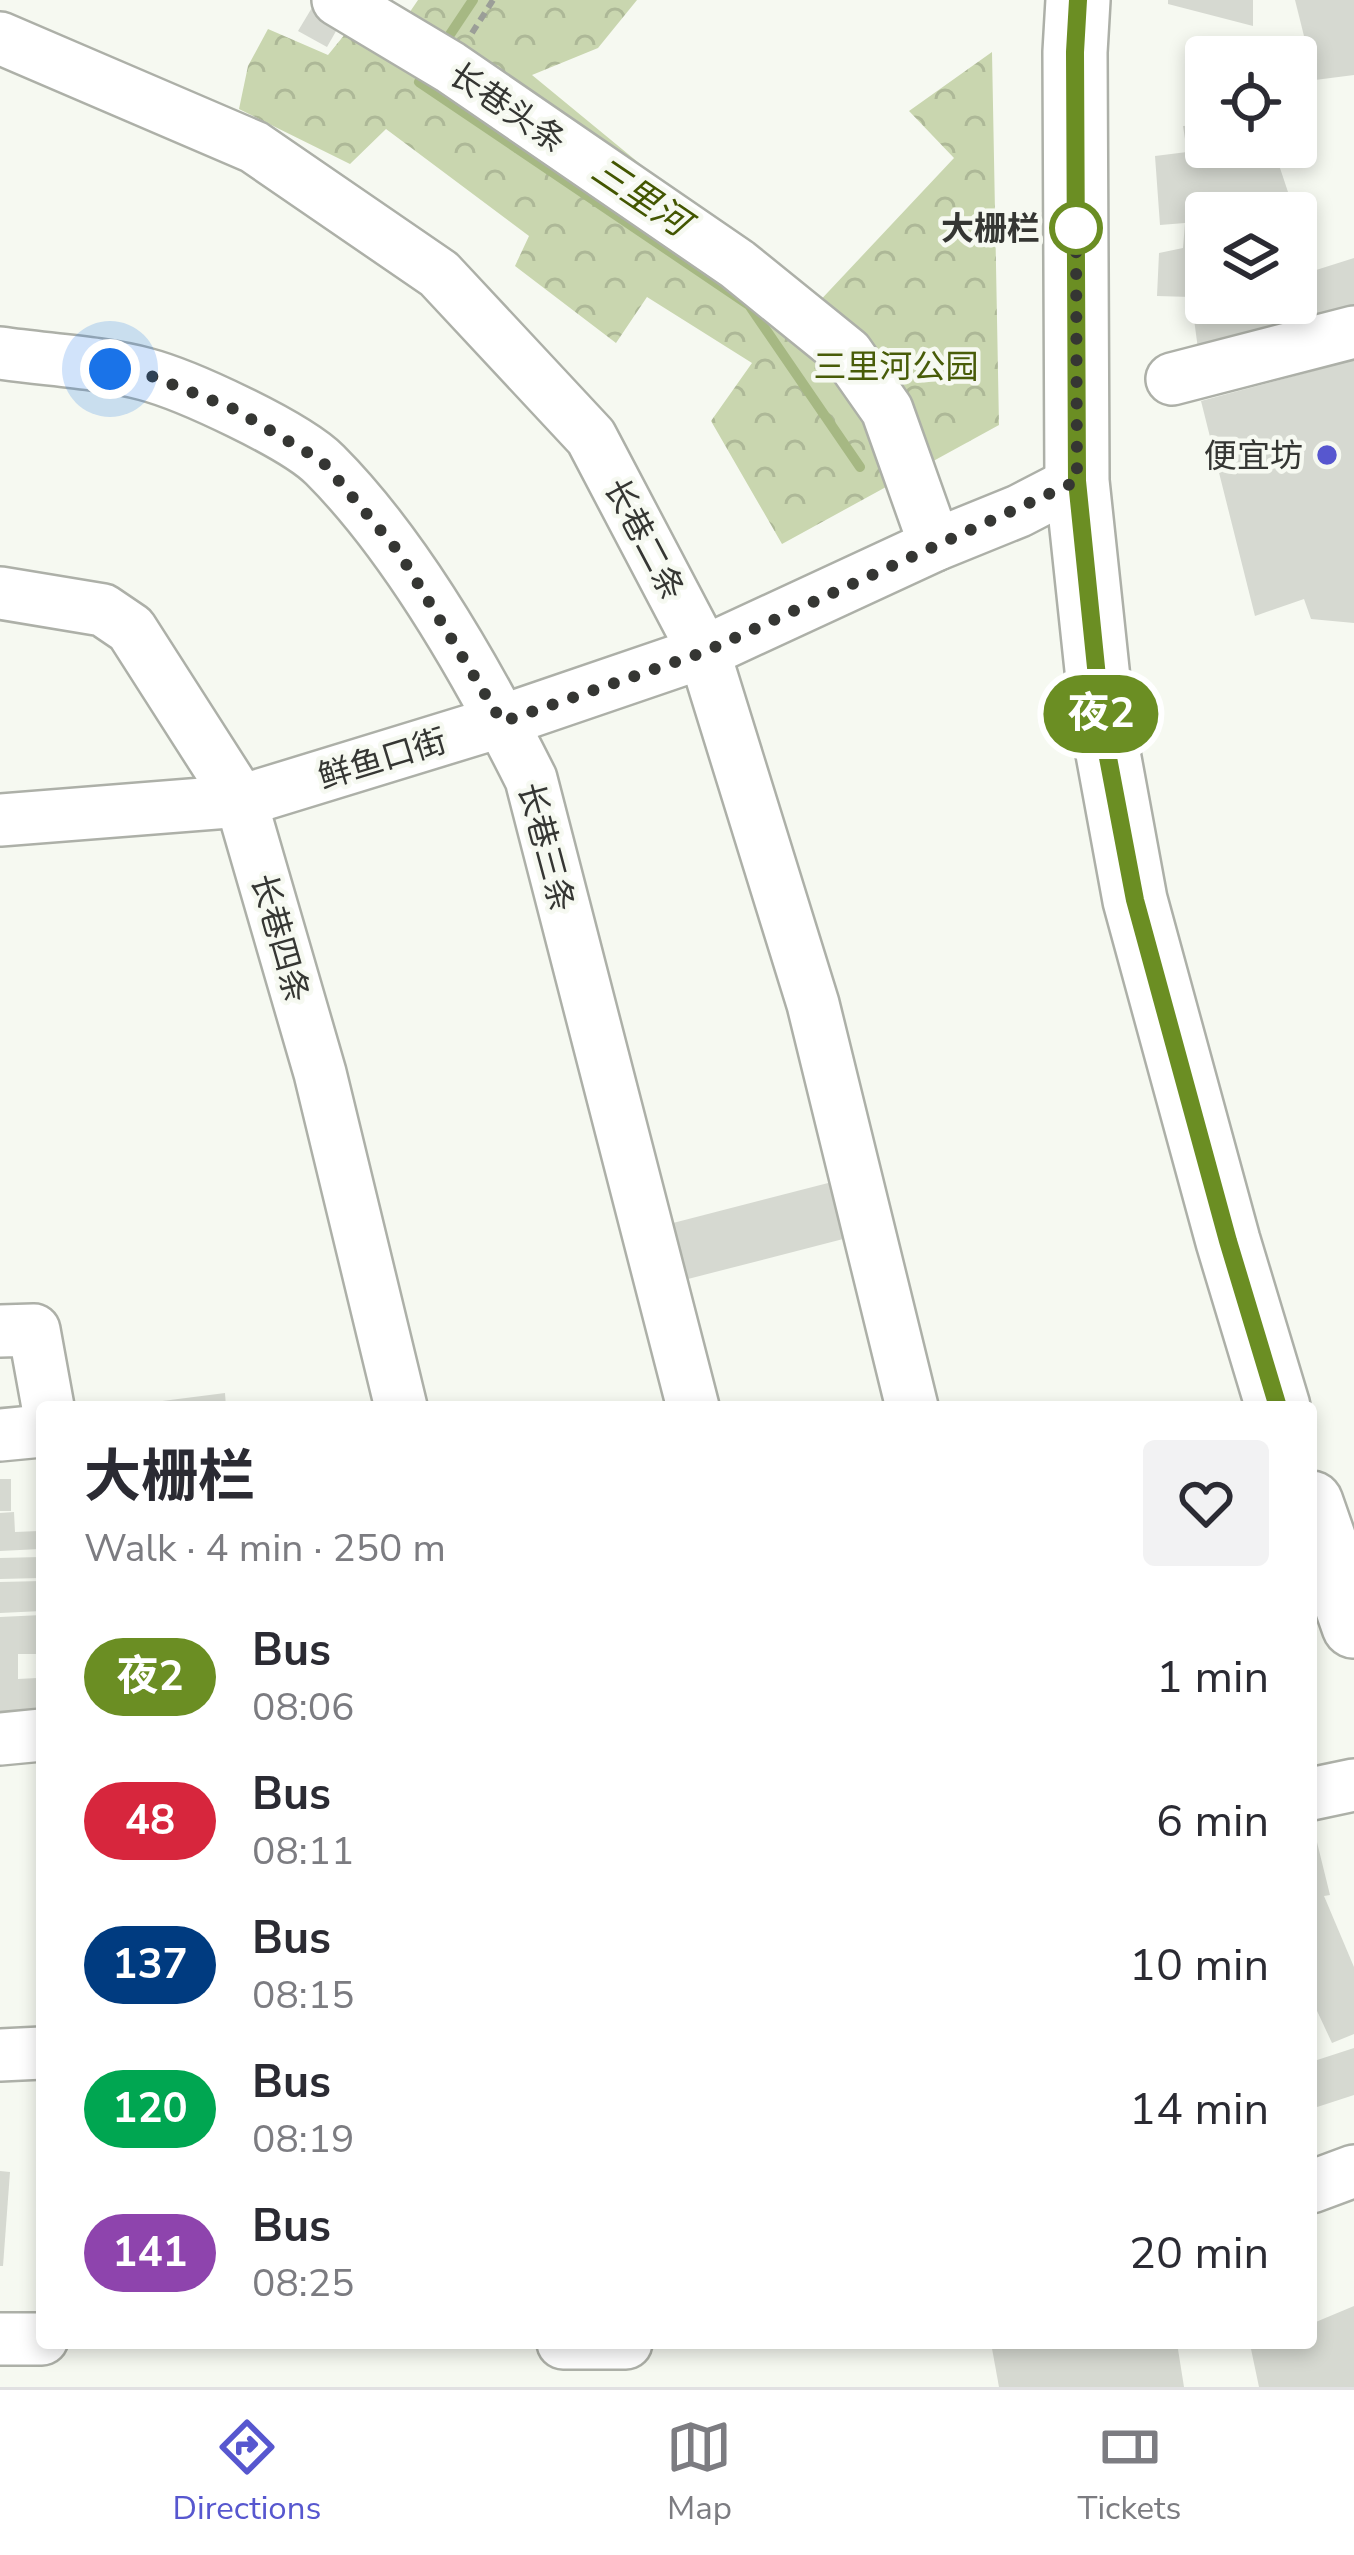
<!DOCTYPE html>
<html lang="en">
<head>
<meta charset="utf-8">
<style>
  body { margin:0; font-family:"Nunito Sans","Noto Sans SC",sans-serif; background:#f2f2f3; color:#2b2b33; height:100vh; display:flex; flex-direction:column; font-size:45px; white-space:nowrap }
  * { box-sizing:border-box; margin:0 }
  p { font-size:39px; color:#7c7c81 }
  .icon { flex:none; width:66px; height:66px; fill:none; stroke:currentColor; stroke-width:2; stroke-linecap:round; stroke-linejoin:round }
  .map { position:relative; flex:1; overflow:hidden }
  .details { position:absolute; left:36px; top:1401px; width:1281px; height:948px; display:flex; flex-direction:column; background:#fff; border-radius:12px; box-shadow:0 6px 18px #0003 }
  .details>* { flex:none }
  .badge { padding:0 24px; border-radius:39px; font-size:42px; line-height:78px }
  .controls { position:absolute; left:1185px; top:36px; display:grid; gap:24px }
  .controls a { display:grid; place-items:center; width:132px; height:132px; border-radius:12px; background:#fff; box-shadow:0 6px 18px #0003; font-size:60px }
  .you { position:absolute; width:60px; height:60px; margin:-30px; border:9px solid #fff; border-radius:50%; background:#1a73e8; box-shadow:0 0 0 18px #1a73e833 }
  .map>.badge { position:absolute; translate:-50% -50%; box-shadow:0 0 0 6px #fff }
  .round { display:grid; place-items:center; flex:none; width:126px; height:126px; border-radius:12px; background:#f2f2f3 }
  .head { display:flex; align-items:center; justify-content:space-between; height:204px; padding:0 48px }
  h1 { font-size:57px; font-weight:700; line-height:90px }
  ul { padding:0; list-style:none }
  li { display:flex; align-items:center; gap:36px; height:144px; padding:0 48px }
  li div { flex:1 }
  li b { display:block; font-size:45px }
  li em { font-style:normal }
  li .badge { min-width:132px; font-weight:700; text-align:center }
  .menu { display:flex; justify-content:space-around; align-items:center; height:168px; border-top:3px solid #e1e1e2; background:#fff; font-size:33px; color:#7c7c81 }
  .menu a { display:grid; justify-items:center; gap:6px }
  .menu .on { color:#5757cf }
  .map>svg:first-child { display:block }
</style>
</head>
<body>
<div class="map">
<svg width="1354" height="2387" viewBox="0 0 1354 2387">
  <defs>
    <pattern id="park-crowns" width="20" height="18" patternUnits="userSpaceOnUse" patternTransform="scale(3)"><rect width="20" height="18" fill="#c9d6af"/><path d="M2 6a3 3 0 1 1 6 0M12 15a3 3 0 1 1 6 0" fill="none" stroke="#adb897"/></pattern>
  </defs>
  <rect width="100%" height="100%" fill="#f6f9f1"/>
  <path fill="url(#park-crowns)" d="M418 0H637L598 48 532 75 814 307 954 158 909 111 992 52 999 425 782 544 711 421 752 363 647 297 616 343 515 266 529 236 386 129 350 164 239 109 248 66 268 29 328 55 350 28 386 47Z"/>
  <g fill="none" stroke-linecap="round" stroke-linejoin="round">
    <g stroke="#a6b883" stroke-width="10">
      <path d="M443 45 473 0"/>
      <path d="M426 70 419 82 749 305 860 467"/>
    </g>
  </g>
  <g fill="#d6d9d1" fill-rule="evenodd">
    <path d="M1168 0H1253V26L1168 4Z"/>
    <path d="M1295 0H1354V75L1315 80Z"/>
    <path d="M316 1 344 17 327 47 298 31Z"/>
    <path d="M1206 125V147H1248L1246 157 1276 156 1295 213H1206V303H1296L1297 220 1313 271 1354 258V304L1198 349 1191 297 1157 296 1159 253 1183 248 1185 223 1160 225 1155 156 1187 152 1183 126Z"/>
    <path d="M1354 360V623L1311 619 1304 599 1255 616 1201 401Z"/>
    <path d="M832 1182 847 1238 688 1279 673 1223Z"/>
    <path d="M225 1393 226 1407H139V1404Z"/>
    <rect x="0" y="1479" width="11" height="32"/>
    <path d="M14 1512 15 1532 39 1531 40 1549 0 1551V1513Z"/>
    <path d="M41 1557V1578L0 1579V1558Z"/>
    <path d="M42 1581V1611L0 1613V1582Z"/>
    <path d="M42 1615V1719L0 1721V1617ZM18 1654H36L37 1678 18 1679Z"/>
    <path d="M1313 1826 1330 1895 1324 1896 1354 1967V2034L1332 2043 1311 1998Z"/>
    <path d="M1354 2048V2095L1311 2109V2062Z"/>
    <path d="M0 2171 10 2172 3 2266H0Z"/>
    <path d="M1354 2306V2387H1259L1251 2349 1266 2343H1311V2324Z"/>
    <path d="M991 2343H1177L1184 2387H999Z"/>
  </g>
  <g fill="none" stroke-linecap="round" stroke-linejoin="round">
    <g stroke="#adb0a8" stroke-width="56">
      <g id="minor">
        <path d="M338 0 450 67 737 264 847 353 887 410 935 545"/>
        <path d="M0 38 254 147 439 274 591 437 704 652 813 1004 912 1407"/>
        <path d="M0 353C48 360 99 362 145 374 187 385 295 435 325 465 407 547 479 675 531 779L693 1407"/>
        <path d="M1172 379 1354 332"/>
        <path d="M0 593 103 610 131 629 241 801 320 1073 401 1407"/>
        <path d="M0 820 241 801 502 721 704 652 935 545 1019 511 1077 481"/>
        <path d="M0 1331 34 1330 48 1407"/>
        <path d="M0 1435 42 1431"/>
        <path d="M0 1739 42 1735"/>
        <path d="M1311 1794 1354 1785"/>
        <path d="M0 2055 42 2053"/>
        <path d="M1311 2187 1354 2171"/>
        <path d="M0 2339H42"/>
        <path d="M563 2343H626"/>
      </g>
    </g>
    <g stroke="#adb0a8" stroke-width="68">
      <g id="major">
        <path d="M1078 0 1075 52 1077 481 1103 726 1135 900 1228 1241 1278 1407"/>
        <path d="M1311 1503 1354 1626"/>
      </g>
    </g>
    <path stroke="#9b9e98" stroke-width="6" stroke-dasharray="9 6" stroke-linecap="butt" d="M472 33 493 0"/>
    <use href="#minor" stroke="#fff" stroke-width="51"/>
    <use href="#major" stroke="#fff" stroke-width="63"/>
  </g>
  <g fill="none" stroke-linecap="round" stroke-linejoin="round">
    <g stroke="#fff" stroke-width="27">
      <path id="line" d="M1078 0 1075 52 1077 481 1102 726 1135 900 1228 1241 1278 1407"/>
    </g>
    <use href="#line" stroke="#6b8e23" stroke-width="18"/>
    <path stroke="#353633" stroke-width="12" stroke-dasharray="0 21.6" d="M110 369 146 374 234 409 322 461 398 551 502 722 704 652 1077 481 1076 228"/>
  </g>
  <circle fill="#fff" stroke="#6b8e23" stroke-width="6" cx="1076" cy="228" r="24"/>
  <circle fill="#5757cf" stroke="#f6f9f1" stroke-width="4.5" cx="1327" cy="455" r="12"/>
  <g text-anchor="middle" stroke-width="9" stroke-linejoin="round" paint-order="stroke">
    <g font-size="33" fill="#353633" stroke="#f6f9f1">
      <text transform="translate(508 107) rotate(34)" y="12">长巷头条</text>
      <text transform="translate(645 539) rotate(62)" y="12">长巷二条</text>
      <text transform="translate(382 758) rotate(-17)" y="12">鲜鱼口街</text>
      <text transform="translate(547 847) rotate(75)" y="12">长巷三条</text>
      <text transform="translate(281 938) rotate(74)" y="12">长巷四条</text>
    </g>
    <g font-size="33" font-weight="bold" fill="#353633" stroke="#f6f9f1" text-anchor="end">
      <text x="1040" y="240">大栅栏</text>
    </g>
    <g font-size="33" fill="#485c08" stroke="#f6f9f1">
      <text x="896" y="378">三里河公园</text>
    </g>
    <g font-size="33" fill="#353633" stroke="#f6f9f1" text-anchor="end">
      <text x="1303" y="467">便宜坊</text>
    </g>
    <g font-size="36" font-style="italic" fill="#435600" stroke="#f6f9f1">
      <text transform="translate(641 196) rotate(34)" y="13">三里河</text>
    </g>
  </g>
</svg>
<div class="controls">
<a><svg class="icon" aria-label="locate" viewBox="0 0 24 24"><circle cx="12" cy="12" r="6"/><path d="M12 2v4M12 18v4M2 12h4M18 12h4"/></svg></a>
<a><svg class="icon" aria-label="layers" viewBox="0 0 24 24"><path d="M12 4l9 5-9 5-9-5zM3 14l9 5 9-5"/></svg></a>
</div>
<div class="you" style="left:110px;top:369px"></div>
<b class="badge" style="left:1101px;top:714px;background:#6b8e23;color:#fff">夜2</b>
<section class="details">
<div class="head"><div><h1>大栅栏</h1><p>Walk · 4 min · 250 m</p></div><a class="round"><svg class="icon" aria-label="heart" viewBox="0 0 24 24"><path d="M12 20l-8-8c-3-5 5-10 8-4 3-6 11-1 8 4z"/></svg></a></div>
<ul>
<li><span class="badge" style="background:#6b8e23;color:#fff">夜2</span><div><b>Bus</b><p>08:06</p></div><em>1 min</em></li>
<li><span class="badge" style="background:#d7263d;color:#fff">48</span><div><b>Bus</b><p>08:11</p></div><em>6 min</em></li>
<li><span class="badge" style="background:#003b80;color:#fff">137</span><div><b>Bus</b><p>08:15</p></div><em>10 min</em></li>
<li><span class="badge" style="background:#00a651;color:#fff">120</span><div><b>Bus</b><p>08:19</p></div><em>14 min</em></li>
<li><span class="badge" style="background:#8e44ad;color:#fff">141</span><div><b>Bus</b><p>08:25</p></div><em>20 min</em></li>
</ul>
</section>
</div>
<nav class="menu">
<a class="on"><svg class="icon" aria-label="directions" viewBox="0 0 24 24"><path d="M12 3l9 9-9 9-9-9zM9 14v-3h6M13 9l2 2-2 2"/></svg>Directions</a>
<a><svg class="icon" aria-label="map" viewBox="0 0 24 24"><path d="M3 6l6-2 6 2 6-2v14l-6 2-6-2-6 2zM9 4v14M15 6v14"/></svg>Map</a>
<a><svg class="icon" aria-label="tickets" viewBox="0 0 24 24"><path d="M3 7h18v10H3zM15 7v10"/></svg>Tickets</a>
</nav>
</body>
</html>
